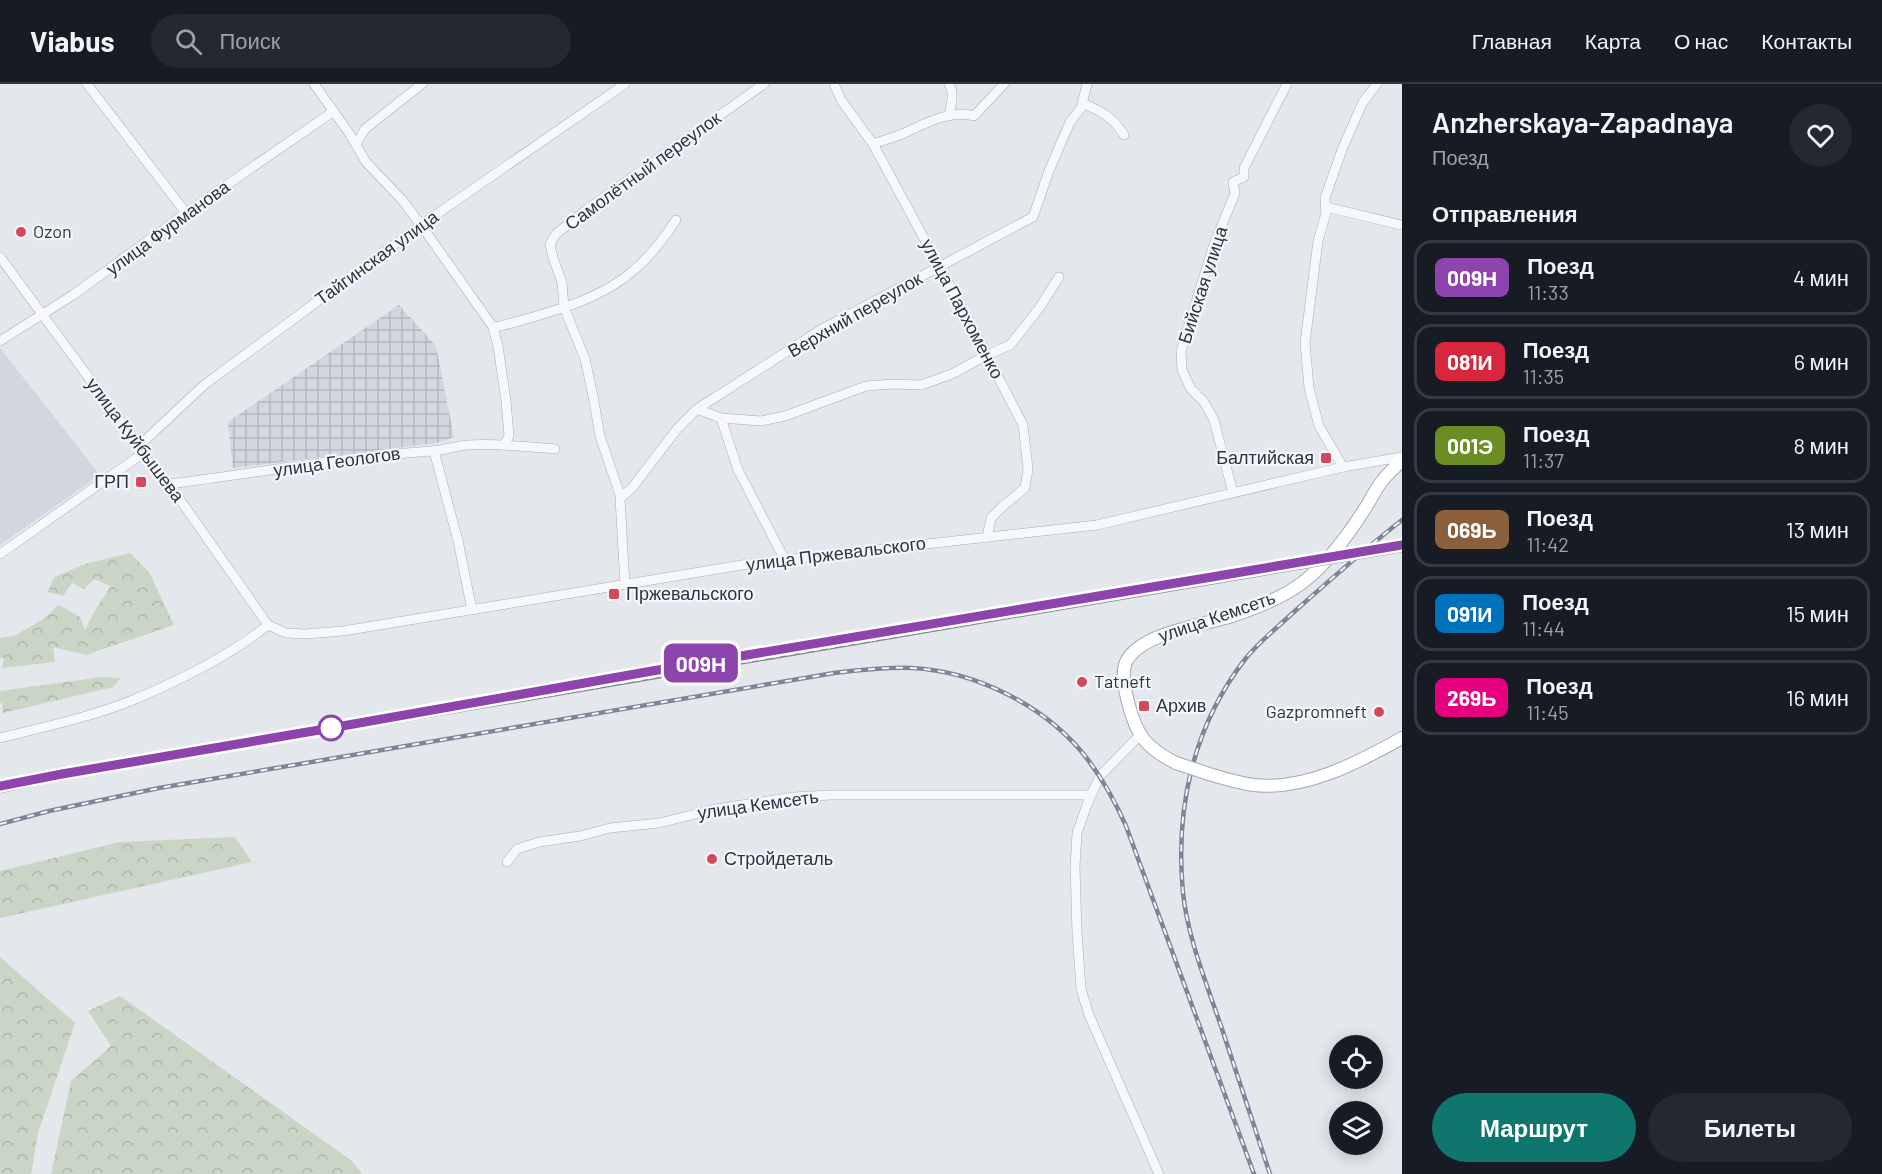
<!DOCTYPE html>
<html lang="ru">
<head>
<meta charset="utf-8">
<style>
  body { margin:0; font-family:Barlow,sans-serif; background:#242831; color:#f1f3f6; height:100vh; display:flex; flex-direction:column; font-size:22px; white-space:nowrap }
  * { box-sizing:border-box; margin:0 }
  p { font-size:20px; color:#9ea1a6 }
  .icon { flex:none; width:33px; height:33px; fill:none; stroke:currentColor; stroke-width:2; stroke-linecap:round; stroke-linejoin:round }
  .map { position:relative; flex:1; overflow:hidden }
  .side { display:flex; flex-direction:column; background:#171b24; width:480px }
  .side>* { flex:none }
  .badge { padding:0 12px; border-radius:9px; font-size:21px; line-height:39px }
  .controls { position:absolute; left:1329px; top:951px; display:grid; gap:12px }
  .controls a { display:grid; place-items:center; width:54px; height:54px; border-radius:50%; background:#171b24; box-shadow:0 3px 15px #0003; font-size:30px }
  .map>.badge { position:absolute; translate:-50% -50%; box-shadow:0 0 0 3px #fff }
  h2 { padding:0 30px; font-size:22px; line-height:54px }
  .round { display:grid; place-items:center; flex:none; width:63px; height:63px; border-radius:32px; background:#242831 }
  .overview { display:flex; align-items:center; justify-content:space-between; height:102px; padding:0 30px }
  h1 { font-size:28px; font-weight:600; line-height:45px }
  .action { display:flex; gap:12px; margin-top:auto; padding:12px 30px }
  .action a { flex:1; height:69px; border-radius:36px; background:#0f766e; color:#fff; font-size:24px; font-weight:600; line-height:69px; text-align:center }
  .action a+a { background:#242831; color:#f1f3f6 }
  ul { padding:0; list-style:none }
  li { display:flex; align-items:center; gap:18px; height:75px; margin:0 12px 9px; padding:0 18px; border:3px solid #363941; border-radius:18px }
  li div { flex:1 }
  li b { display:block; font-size:22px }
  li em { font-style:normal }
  li .badge { min-width:66px; font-weight:700; text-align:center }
  header { display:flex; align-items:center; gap:36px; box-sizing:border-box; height:84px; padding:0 30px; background:#171b24; border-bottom:2px solid #363941 }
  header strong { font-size:28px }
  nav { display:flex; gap:33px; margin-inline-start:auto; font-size:21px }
  .search { width:420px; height:54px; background:#242831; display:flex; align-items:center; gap:15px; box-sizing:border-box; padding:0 21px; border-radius:33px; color:#9ea1a6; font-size:22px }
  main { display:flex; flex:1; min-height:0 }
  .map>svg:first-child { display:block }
</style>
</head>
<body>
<header>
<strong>Viabus</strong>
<div class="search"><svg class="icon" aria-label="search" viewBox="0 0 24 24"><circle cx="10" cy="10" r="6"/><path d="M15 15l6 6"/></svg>Поиск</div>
<nav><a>Главная</a><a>Карта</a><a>О нас</a><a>Контакты</a></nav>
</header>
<main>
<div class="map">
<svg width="1402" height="1090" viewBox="0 0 1402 1090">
  <defs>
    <pattern id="industrial-grid" width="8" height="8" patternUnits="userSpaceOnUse" patternTransform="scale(1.5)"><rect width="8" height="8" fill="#d2d6de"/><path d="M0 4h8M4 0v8" fill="none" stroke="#b4b8c0"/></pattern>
    <pattern id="forest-crowns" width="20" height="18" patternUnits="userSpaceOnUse" patternTransform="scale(1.5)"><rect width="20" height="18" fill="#c9d6c5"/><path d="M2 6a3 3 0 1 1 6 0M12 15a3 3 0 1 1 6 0" fill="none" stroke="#adb8ab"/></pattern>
  </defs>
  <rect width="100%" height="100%" fill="#e4e7ec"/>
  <path fill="#d2d6de" d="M0 264 100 391 0 461Z"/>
  <path fill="url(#industrial-grid)" d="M399 221 436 262 454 353 437 359 233 384 228 338Z"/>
  <g fill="url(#forest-crowns)">
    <path d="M130 469 149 488 174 541 86 571 53 563 55 578 2 584 4 574H0V554L14 552 42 536 59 521 80 533 85 546 97 523 111 502 94 495 84 505 72 499 63 512 48 508 54 493 85 480Z"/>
    <path d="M102 593 121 594 113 603 3 629 2 619H0V607Z"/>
    <path d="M235 753 252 778 0 834V787L120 758Z"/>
    <path d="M0 873 75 939 38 1049 31 1090H0Z"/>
    <path d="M120 912 352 1077 362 1090H51L71 997 111 962 88 927Z"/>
  </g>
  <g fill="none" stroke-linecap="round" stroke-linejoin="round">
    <g stroke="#a9aeb7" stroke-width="10">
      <g id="minor">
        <path d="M87 0 186 129"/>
        <path d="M314 0 349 49 366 78 403 117 421 141 493 243 498 262 506 317 509 352 504 361"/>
        <path d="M834 0 841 16 873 60 978 254 1023 341 1028 385 1025 404 1003 422 991 434 987 453"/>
        <path d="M949 0C955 9 951 21 949 32"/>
        <path d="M1082 19C1102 28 1112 32 1124 51"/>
        <path d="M356 60 365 45 422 0"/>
        <path d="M873 60C882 57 891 54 900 51 923 41 948 25 974 32L1004 0"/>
        <path d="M1326 123 1402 141"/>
        <path d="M0 173 139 362 142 370 169 400 268 541 286 549 305 550 343 547 748 480 1097 441 1343 383 1402 373"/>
        <path d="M493 243 501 242C546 229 598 218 634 186 651 172 664 154 676 136"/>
        <path d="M0 257 73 211 186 129 334 27"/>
        <path d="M697 325 721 334 761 337 785 332 866 302 893 300 921 301 952 290 987 271 1010 261 1038 226 1059 193"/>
        <path d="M721 334 738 386 785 476"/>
        <path d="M139 362 204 301 421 141 625 0"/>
        <path d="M434 367 458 457 472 526"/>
        <path d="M1343 383 1319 342 1309 304 1305 259 1318 157 1326 129 1325 114 1343 63 1363 18 1377 0"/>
        <path d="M169 400C257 389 344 373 432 367 444 366 456 362 468 361 497 359 527 363 555 365"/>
        <path d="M1233 409 1214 336 1204 318 1191 305 1182 286 1181 267 1213 163 1235 109 1233 98 1244 93V84L1287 0"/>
        <path d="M621 414 600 352 593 312 585 275 564 223 562 198 553 174 550 160 556 150 586 126 764 0"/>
        <path d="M0 470 142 370"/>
        <path d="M625 501 620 414 632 404 677 345 697 325 822 245 1033 133 1049 87 1070 38 1081 24 1087 0"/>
        <path d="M1140 651 1100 692 1088 718 1077 749 1075 783 1077 848 1081 905 1089 931 1159 1090"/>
        <path d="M0 654C43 643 87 634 128 618 177 598 227 574 268 541"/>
        <path d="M507 778 517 765 539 758 580 752 610 744 659 739 716 725 794 713 831 711H1091"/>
      </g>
    </g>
    <g stroke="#a3abb8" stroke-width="14">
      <g id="major">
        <path d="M1176 679C1146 664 1136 651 1128 618 1125 606 1121 590 1126 578 1140 549 1203 541 1232 532 1256 524 1282 514 1302 499 1328 479 1349 450 1366 423 1372 414 1376 404 1383 396 1388 389 1396 383 1402 376"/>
        <path d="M1209 690C1223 694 1239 699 1254 701 1305 707 1359 678 1402 654"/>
      </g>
    </g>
    <use href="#minor" stroke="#f7f8fa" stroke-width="9"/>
    <use href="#major" stroke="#fff" stroke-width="12"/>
    <g stroke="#7d8696" stroke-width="4.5">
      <g id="rail">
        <path d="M0 707 62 694 1402 466"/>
        <path d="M0 740 49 727 159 704 834 589C860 586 885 583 912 584 974 587 1041 620 1081 667 1100 690 1114 715 1126 742L1254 1090"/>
        <path d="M1270 1090C1254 1043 1239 995 1223 948 1208 903 1188 856 1183 809 1175 724 1193 642 1246 574 1260 557 1279 542 1295 527 1330 496 1365 465 1402 436"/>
      </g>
    </g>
    <use href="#rail" stroke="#f4f6f9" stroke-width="2" stroke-dasharray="7" stroke-linecap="butt"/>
    <g stroke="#a3abb8" stroke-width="14" stroke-linecap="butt">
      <path id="major-bridge" d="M1176 679 1209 690"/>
    </g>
    <use href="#major-bridge" stroke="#fff" stroke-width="12"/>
  </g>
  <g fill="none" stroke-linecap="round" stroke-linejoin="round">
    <g stroke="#fff" stroke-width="14">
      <path id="line" d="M0 702 62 690 331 644 652 587 1402 461"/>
    </g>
    <use href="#line" stroke="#8e44ad" stroke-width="9"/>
  </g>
  <g fill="#d1495b" stroke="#f4f6f9" stroke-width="2">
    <circle cx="21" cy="148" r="6"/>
    <rect x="1320" y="368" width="12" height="12" rx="3"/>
    <rect x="135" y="392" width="12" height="12" rx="3"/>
    <rect x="608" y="504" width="12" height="12" rx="3"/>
    <circle cx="1082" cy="598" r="6"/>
    <rect x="1138" y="616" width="12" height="12" rx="3"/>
    <circle cx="1379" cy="628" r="6"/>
    <circle cx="712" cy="775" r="6"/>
  </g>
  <circle fill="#fff" stroke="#8e44ad" stroke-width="3" cx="331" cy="644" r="12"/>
  <g text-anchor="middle" stroke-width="4.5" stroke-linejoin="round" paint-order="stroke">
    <g font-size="18" fill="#2b3445" stroke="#f4f6f9">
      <text transform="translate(643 87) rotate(-36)" y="6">Самолётный переулок</text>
      <text transform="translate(168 144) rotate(-36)" y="6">улица Фурманова</text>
      <text transform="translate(377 174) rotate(-36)" y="6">Тайгинская улица</text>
      <text transform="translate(1203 201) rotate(-72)" y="6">Бийская улица</text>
      <text transform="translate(962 225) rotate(62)" y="6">улица Пархоменко</text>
      <text transform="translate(855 231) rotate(-30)" y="6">Верхний переулок</text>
      <text transform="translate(135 356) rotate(53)" y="6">улица Куйбышева</text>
      <text transform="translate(337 378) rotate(-8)" y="6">улица Геологов</text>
      <text transform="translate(836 470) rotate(-7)" y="6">улица Пржевальского</text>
      <text transform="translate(1217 533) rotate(-19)" y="6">улица Кемсеть</text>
      <text transform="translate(758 721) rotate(-8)" y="6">улица Кемсеть</text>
    </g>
    <g font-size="18" fill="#2b3445" stroke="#f4f6f9" text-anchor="start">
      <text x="33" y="154">Ozon</text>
      <text x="1314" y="380" text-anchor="end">Балтийская</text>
      <text x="129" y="404" text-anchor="end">ГРП</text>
      <text x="626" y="516">Пржевальского</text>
      <text x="1094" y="604">Tatneft</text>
      <text x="1156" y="628">Архив</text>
      <text x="1367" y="634" text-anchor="end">Gazpromneft</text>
      <text x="724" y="781">Стройдеталь</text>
    </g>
  </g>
</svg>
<div class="controls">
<a><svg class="icon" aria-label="locate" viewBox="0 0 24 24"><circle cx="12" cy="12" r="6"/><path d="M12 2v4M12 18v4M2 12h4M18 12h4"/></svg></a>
<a><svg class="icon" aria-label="layers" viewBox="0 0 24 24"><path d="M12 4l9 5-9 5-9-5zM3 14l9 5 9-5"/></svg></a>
</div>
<b class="badge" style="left:701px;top:579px;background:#8e44ad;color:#fff">009Н</b>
</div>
<section class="side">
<div class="overview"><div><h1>Anzherskaya-Zapadnaya</h1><p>Поезд</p></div><a class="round"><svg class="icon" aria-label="heart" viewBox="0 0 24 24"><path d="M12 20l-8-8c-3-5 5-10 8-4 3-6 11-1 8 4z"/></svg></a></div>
<h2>Отправления</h2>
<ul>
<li><span class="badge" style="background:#8e44ad;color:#fff">009Н</span><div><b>Поезд</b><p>11:33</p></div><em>4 мин</em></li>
<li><span class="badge" style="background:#d7263d;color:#fff">081И</span><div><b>Поезд</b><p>11:35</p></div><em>6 мин</em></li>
<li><span class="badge" style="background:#6b8e23;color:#fff">001Э</span><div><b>Поезд</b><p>11:37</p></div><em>8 мин</em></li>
<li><span class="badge" style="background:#8b5e3c;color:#fff">069Ь</span><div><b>Поезд</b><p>11:42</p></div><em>13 мин</em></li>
<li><span class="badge" style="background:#0072bc;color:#fff">091И</span><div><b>Поезд</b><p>11:44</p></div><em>15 мин</em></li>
<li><span class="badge" style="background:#e6007e;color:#fff">269Ь</span><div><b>Поезд</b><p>11:45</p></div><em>16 мин</em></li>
</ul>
<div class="action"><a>Маршрут</a><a>Билеты</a></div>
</section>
</main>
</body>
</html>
